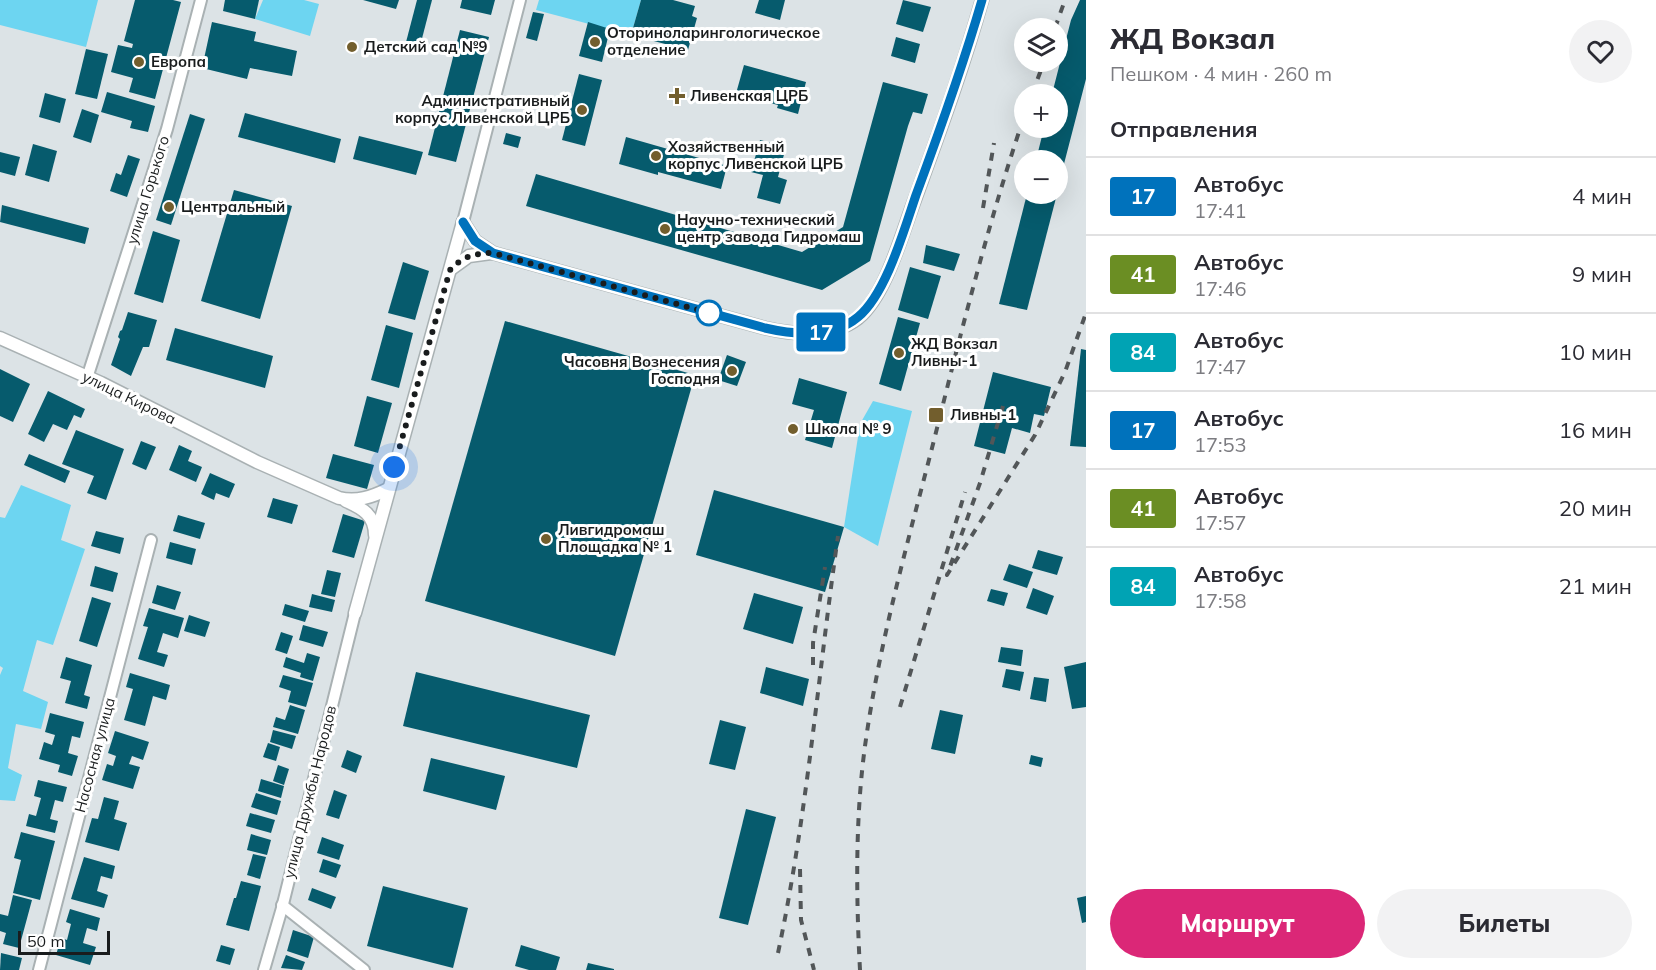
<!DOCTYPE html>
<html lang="ru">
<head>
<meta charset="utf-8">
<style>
  body { margin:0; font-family:Mulish,sans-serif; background:#f2f2f3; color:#2b2b33; height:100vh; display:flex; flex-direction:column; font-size:22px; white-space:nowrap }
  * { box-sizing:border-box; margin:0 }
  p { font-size:20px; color:#7c7c81 }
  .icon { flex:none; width:33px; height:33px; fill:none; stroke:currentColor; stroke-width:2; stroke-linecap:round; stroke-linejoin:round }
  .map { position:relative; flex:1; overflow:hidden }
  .drawer { display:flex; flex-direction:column; background:#fff; width:570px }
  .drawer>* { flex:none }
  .badge { padding:0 12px; border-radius:4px; font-size:21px; line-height:39px }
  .tools { position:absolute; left:1014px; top:18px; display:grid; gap:12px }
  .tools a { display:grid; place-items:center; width:54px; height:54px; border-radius:50%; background:#fff; box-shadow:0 6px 24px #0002; font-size:30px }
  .scale { position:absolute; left:18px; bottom:15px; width:92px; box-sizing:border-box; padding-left:6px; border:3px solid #191c1d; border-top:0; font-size:16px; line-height:21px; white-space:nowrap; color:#191c1d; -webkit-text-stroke:4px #fff; paint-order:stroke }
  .you { position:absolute; width:30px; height:30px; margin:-15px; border:4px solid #fff; border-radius:50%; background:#1a73e8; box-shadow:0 0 0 9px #1a73e833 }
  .map>.badge { position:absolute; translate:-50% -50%; box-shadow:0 0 0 3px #fff }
  h2 { padding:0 24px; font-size:22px; line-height:54px }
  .round { display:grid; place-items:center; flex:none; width:63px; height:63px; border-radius:32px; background:#f2f2f3 }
  .overview { display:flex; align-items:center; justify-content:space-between; height:102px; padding:0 24px }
  h1 { font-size:28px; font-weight:800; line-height:45px }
  .cta { display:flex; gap:12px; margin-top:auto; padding:12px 24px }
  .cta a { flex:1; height:69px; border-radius:36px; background:#db2777; color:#fff; font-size:24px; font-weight:800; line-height:69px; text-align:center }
  .cta a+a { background:#f2f2f3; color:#2b2b33 }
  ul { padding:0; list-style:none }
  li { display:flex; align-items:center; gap:18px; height:78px; padding:0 24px; border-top:2px solid #e1e1e2 }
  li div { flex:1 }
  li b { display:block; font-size:22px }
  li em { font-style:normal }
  li .badge { min-width:66px; font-weight:700; text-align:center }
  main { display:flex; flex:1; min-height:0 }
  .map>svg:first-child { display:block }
</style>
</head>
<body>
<main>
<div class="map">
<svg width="1086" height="970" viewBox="0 0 1086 970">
  <rect width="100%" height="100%" fill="#dce3e6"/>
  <g fill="#6dd5f1">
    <path d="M0 0H98L86 47 0 25Z"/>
    <path d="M263 0H304L319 4 310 36 255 19Z"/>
    <path d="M539 0H641L631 35 536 10Z"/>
    <path d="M873 401 912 411 878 546 844 527 860 424Z"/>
    <path d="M21 485 71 505 61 540 85 549 53 645 37 640 23 691 48 702 41 729 16 724 8 768 22 775 15 801 0 800V675L3 668 0 666V517L5 518Z"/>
  </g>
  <g fill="#065b6d">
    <path d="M135 0H173L181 2 155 99 129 92 133 78 111 72 118 45 132 48 133 44 124 41Z"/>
    <path d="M225 0H259L255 19 223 11Z"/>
    <path d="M363 0H399L396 9Z"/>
    <path d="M417 0H432L419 50 405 46Z"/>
    <path d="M462 0H495L491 15 460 8Z"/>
    <path d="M641 0H673L695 6 692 16 697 18 688 50 631 35Z"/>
    <path d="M759 0H785L780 20 755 13Z"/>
    <path d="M903 0 931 7 923 32 896 24Z"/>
    <path d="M1080 0H1086V79L1058 187V160H1036L1044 128H1058V94H1052L1071 20Z"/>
    <path d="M533 12 544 14 537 41 526 38Z"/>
    <path d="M212 22 256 32 254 41 297 51 292 76 250 68 247 79 202 68Z"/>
    <path d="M588 22 610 29 602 62 579 56Z"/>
    <path d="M460 30 489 37 456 162 428 155Z"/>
    <path d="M896 37 920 44 915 63 891 56Z"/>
    <path d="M86 49 108 54 97 99 75 94Z"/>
    <path d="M744 65 806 82 798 114 777 108 778 105 758 100 757 103 735 97Z"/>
    <path d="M579 74 602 80 585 146 562 140Z"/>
    <path d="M883 82 928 94 922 114 913 112 908 126 870 261 822 290 526 206 536 174 802 252 843 227Z"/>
    <path d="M107 92 155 106 148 132 130 128 132 121 101 112Z"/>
    <path d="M45 93 66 99 60 123 39 117Z"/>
    <path d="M82 109 99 115 91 143 73 137Z"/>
    <path d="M245 113 341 139 335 163 238 137Z"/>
    <path d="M190 114 205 119 171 225 156 220Z"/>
    <path d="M506 133 521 137 518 148 503 144Z"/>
    <path d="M359 136 423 152 416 175 353 159Z"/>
    <path d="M626 137 727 166 721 189 658 172V175L619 164Z"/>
    <path d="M760 140 786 147 778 177 787 180 780 204 757 198 763 175 751 172Z"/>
    <path d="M33 144 57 151 49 182 25 175Z"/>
    <path d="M0 152 20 157 15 176 0 172Z"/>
    <path d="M128 155 140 159 127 197 110 191 116 173 121 175Z"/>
    <path d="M234 190 292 206 260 319 201 301Z"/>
    <path d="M1027 194H1057L1027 310 999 304Z"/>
    <path d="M2 205 89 228 85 244 0 222Z"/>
    <path d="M153 231 180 240 163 303 134 294Z"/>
    <path d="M926 245 960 254 954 271 923 263Z"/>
    <path d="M403 262 429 271 415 320 388 313Z"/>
    <path d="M910 267 941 276 928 319 898 310Z"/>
    <path d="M128 312 157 320 149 347H143L131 376 111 365 120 339 118 337 120 331 122 330Z"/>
    <path d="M898 317 920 323 901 391 879 384Z"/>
    <path d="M505 321 695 375 615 656 425 601Z"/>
    <path d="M386 325 413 333 399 388 371 380Z"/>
    <path d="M175 328 273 356 265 388 166 360Z"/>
    <path d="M1081 349 1086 350V447L1070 446Z"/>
    <path d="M727 355 746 362 737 386 718 380Z"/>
    <path d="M0 369 30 384 13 422 0 416Z"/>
    <path d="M993 372 1051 387 1044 416 1034 414 1030 433 1012 428 1005 454 974 446Z"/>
    <path d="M799 378 847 392 832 448 805 440 814 410 792 404Z"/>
    <path d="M48 391 85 409 81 418 74 415 67 430 53 424 44 442 28 434Z"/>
    <path d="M367 396 392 403 378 453 354 446Z"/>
    <path d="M76 430 124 449 106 500 87 493 94 476 62 464Z"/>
    <path d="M141 441 156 447 146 470 132 464Z"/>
    <path d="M179 445 192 451 188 461 202 467 196 482 169 470Z"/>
    <path d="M29 454 70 471 65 483 24 465Z"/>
    <path d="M333 454 374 465 367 489 326 478Z"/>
    <path d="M210 473 235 484 229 498 216 493 214 500 201 494Z"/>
    <path d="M714 490 844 527 825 592 696 555Z"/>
    <path d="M273 498 298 505 292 524 267 517Z"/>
    <path d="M343 514 365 521 354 558 332 552Z"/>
    <path d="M178 515 205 523 200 539 173 531Z"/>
    <path d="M96 531 124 538 120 554 91 546Z"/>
    <path d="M170 542 196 549 192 565 166 558Z"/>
    <path d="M1038 550 1063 557 1057 575 1032 568Z"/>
    <path d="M1009 564 1033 572 1027 588 1003 580Z"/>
    <path d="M95 566 118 573 113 592 90 586Z"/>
    <path d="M327 570 341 573 335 597 321 594Z"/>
    <path d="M157 585 181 592 175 610 152 603Z"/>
    <path d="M1033 588 1054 596 1047 615 1026 608Z"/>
    <path d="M991 589 1008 593 1004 606 987 601Z"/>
    <path d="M754 593 803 607 793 644 743 629Z"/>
    <path d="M312 594 335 600 332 612 309 607Z"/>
    <path d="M92 597 111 603 97 647 79 641Z"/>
    <path d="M285 604 309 611 305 622 282 615Z"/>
    <path d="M149 608 184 618 178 638 163 633 157 652 168 655 164 667 138 659 148 627 143 626Z"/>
    <path d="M189 615 210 622 205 637 184 631Z"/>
    <path d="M303 625 328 632 323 647 299 640Z"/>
    <path d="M281 632 293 636 287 654 275 650Z"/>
    <path d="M1001 647 1023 650 1021 666 998 662Z"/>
    <path d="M307 653 320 657 313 681 300 677 301 673 283 667 286 657 304 663Z"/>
    <path d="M66 657 92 665 84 695 90 697 87 709 65 703 71 681 60 678Z"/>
    <path d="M1086 662V707L1072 709 1064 667Z"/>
    <path d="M766 667 809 679 803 706 760 693Z"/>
    <path d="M1006 669 1024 672 1020 691 1002 687Z"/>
    <path d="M416 672 590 715 577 768 403 726Z"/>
    <path d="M130 673 170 685 166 700 153 696 145 726 124 720 133 689 126 687Z"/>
    <path d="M283 675 313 683 306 707 288 702 291 691 279 687Z"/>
    <path d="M1034 677 1049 679 1046 702 1030 699Z"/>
    <path d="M290 705 305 710 298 734 273 727 276 717 285 720Z"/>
    <path d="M940 710 963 715 955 754 931 749Z"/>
    <path d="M50 713 84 722 80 738 72 736 68 753 78 756 72 776 58 772 60 765 39 759 44 742 52 745 55 735 45 732Z"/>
    <path d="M720 720 746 727 735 770 709 764Z"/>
    <path d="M273 730 296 736 292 749 270 742Z"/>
    <path d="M115 731 149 742 143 760 132 756 129 764 140 767 133 789 102 780 107 764 113 766 116 756 108 753Z"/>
    <path d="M268 743 280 747 276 761 263 757Z"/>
    <path d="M347 750 362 756 356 773 341 767Z"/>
    <path d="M1031 755 1043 758 1041 767 1029 764Z"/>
    <path d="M431 758 505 776 496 810 423 791Z"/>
    <path d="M278 765 289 769 284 785 273 781Z"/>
    <path d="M261 779 284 786 281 798 258 791Z"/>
    <path d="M38 780 67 787 63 802 55 800 50 819 58 821 55 833 26 826 29 814 36 816 41 798 34 796Z"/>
    <path d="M334 790 347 795 339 819 326 815Z"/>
    <path d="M256 793 281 801 277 815 251 807Z"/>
    <path d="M104 797 119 801 114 819 127 823 119 851 85 842 92 818 98 819Z"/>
    <path d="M746 809 776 817 748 925 719 918Z"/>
    <path d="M250 813 275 820 271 833 246 826Z"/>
    <path d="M21 832 55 841 40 900 13 893 21 860 14 858Z"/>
    <path d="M251 834 271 840 267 855 247 850Z"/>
    <path d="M322 837 344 845 339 860 317 853Z"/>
    <path d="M253 854 266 857 260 879 247 875Z"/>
    <path d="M84 857 115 866 112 879 101 876 97 891 108 895 104 908 71 899Z"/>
    <path d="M323 859 341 865 336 878 319 872Z"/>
    <path d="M241 881 261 886 249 931 226 925 234 898H236Z"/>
    <path d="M383 886 468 908 453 968 367 946Z"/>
    <path d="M312 888 336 897 331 909 308 900Z"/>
    <path d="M13 895 32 900 19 948 3 944 6 933 0 931V914L8 916Z"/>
    <path d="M1086 896V922L1082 923 1077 898Z"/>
    <path d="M70 909 100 918 97 931 87 928 83 943 96 947 90 965 56 955 61 938 67 940 71 924 66 922Z"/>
    <path d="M293 930 314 937 308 958 287 951Z"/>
    <path d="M221 945 235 949 230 965 216 961Z"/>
    <path d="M521 945 560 957 556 970H529L515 966Z"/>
    <path d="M1 953 22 958 19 970H0Z"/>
    <path d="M286 955 305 962 302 970 281 968Z"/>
    <path d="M588 963 614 969V970H586Z"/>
  </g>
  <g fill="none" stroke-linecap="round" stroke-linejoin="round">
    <g stroke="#a9b1b3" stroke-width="14">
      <g id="minor">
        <path d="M463 222 520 0"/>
        <path d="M87 378 167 129 201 0"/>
        <path d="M282 905 364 970"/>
        <path d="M39 970 151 540"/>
        <path d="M264 970 282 908 355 613"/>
      </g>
    </g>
    <g stroke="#a9b1b3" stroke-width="15">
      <g id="tertiary">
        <path d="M463 222 475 241 493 253 765 328C795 335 832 338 858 318 886 295 902 233 915 199 939 133 963 68 982 0"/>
        <path d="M451 269 469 256 491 253"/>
        <path d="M0 338 101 383 257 462 339 498C357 502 372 497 388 489"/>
        <path d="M346 501C362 508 375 515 375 535"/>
        <path d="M355 613 463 222"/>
      </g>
    </g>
    <use href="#minor" stroke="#fff" stroke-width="10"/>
    <use href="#tertiary" stroke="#fff" stroke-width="12"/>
    <g stroke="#525658" stroke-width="4" stroke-dasharray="8 8" stroke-linecap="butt">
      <path d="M1055 28 1065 0"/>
      <path d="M1032 94 1044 62"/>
      <path d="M983 208 994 143"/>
      <path d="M1003 406 980 483 947 575 1035 435 1065 372 1086 313"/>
      <path d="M813 665V643L825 567"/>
      <path d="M900 707 965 492"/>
      <path d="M800 869 801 920 814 970"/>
      <path d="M778 953C807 816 818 676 838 536"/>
      <path d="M860 970C856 895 855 814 866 739 880 641 907 545 932 448 960 337 987 226 1024 117"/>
    </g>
  </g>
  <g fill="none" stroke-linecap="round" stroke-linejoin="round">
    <g stroke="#fff" stroke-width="14">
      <path id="line" d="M463 222 475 241 493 253 765 328C795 335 833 338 858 317 886 294 904 230 916 195 940 130 963 66 982 0"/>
    </g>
    <use href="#line" stroke="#0072bc" stroke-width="9"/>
    <path stroke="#191c1d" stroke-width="6" stroke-dasharray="0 10.8" d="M394 467 450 270C462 257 474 253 493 253L713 314 709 313"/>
  </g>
  <g fill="#725e2d" stroke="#fff" stroke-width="2">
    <circle cx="595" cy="42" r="6"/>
    <circle cx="352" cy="47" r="6"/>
    <circle cx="139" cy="62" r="6"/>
    <path d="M674 87h6v6h6v6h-6v6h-6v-6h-6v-6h6z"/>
    <circle cx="582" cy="110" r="6"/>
    <circle cx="656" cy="156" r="6"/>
    <circle cx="169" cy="207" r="6"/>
    <circle cx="665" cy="229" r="6"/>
    <circle cx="899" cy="353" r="6"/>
    <circle cx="732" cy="371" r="6"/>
    <rect x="928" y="407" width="16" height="16" rx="3"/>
    <circle cx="793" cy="429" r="6"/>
    <circle cx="546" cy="539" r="6"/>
  </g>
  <circle fill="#fff" stroke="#0072bc" stroke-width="3" cx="709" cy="313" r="12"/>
  <g text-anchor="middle" stroke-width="6" stroke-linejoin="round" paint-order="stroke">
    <g font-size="15" font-weight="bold" fill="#191c1d" stroke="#fff" text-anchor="start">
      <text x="607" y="38">Оториноларингологическое<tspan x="607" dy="17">отделение</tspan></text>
      <text x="364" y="52">Детский сад №9</text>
      <text x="151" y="67">Европа</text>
      <text x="690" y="101">Ливенская ЦРБ</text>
      <text x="570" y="106" text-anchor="end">Административный<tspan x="570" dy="17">корпус Ливенской ЦРБ</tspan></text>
      <text x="668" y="152">Хозяйственный<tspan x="668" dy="17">корпус Ливенской ЦРБ</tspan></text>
      <text x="181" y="212">Центральный</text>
      <text x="677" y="225">Научно-технический<tspan x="677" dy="17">центр завода Гидромаш</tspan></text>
      <text x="911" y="349">ЖД Вокзал<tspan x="911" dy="17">Ливны-1</tspan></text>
      <text x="720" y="367" text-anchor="end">Часовня Вознесения<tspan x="720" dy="17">Господня</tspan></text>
      <text x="950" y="420">Ливны-1</text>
      <text x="805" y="434">Школа № 9</text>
      <text x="558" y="535">Ливгидромаш<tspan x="558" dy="17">Площадка № 1</tspan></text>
    </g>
    <g font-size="15" fill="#191c1d" stroke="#fff">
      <text transform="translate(148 190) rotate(-73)" y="5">улица Горького</text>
      <text transform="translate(129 398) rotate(26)" y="5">улица Кирова</text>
      <text transform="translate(95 755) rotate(-75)" y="5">Насосная улица</text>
      <text transform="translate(310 792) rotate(-76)" y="5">улица Дружбы Народов</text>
    </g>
  </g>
</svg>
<div class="tools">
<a><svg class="icon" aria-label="layers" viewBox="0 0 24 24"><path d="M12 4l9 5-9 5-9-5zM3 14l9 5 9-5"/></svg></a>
<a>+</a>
<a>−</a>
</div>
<div class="scale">50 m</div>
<div class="you" style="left:394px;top:467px"></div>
<b class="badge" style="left:821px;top:332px;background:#0072bc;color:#fff">17</b>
</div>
<section class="drawer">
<div class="overview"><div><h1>ЖД Вокзал</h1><p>Пешком · 4 мин · 260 m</p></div><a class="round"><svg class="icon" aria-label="heart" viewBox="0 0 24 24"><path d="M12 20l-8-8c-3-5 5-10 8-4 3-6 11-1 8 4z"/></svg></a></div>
<h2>Отправления</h2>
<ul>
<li><span class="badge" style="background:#0072bc;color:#fff">17</span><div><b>Автобус</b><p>17:41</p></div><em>4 мин</em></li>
<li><span class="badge" style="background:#6b8e23;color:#fff">41</span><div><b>Автобус</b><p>17:46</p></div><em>9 мин</em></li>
<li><span class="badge" style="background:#00a3b4;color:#fff">84</span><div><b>Автобус</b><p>17:47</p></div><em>10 мин</em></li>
<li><span class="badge" style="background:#0072bc;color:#fff">17</span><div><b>Автобус</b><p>17:53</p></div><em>16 мин</em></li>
<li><span class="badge" style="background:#6b8e23;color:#fff">41</span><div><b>Автобус</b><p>17:57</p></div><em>20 мин</em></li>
<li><span class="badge" style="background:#00a3b4;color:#fff">84</span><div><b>Автобус</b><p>17:58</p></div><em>21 мин</em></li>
</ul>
<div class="cta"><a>Маршрут</a><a>Билеты</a></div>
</section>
</main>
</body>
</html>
